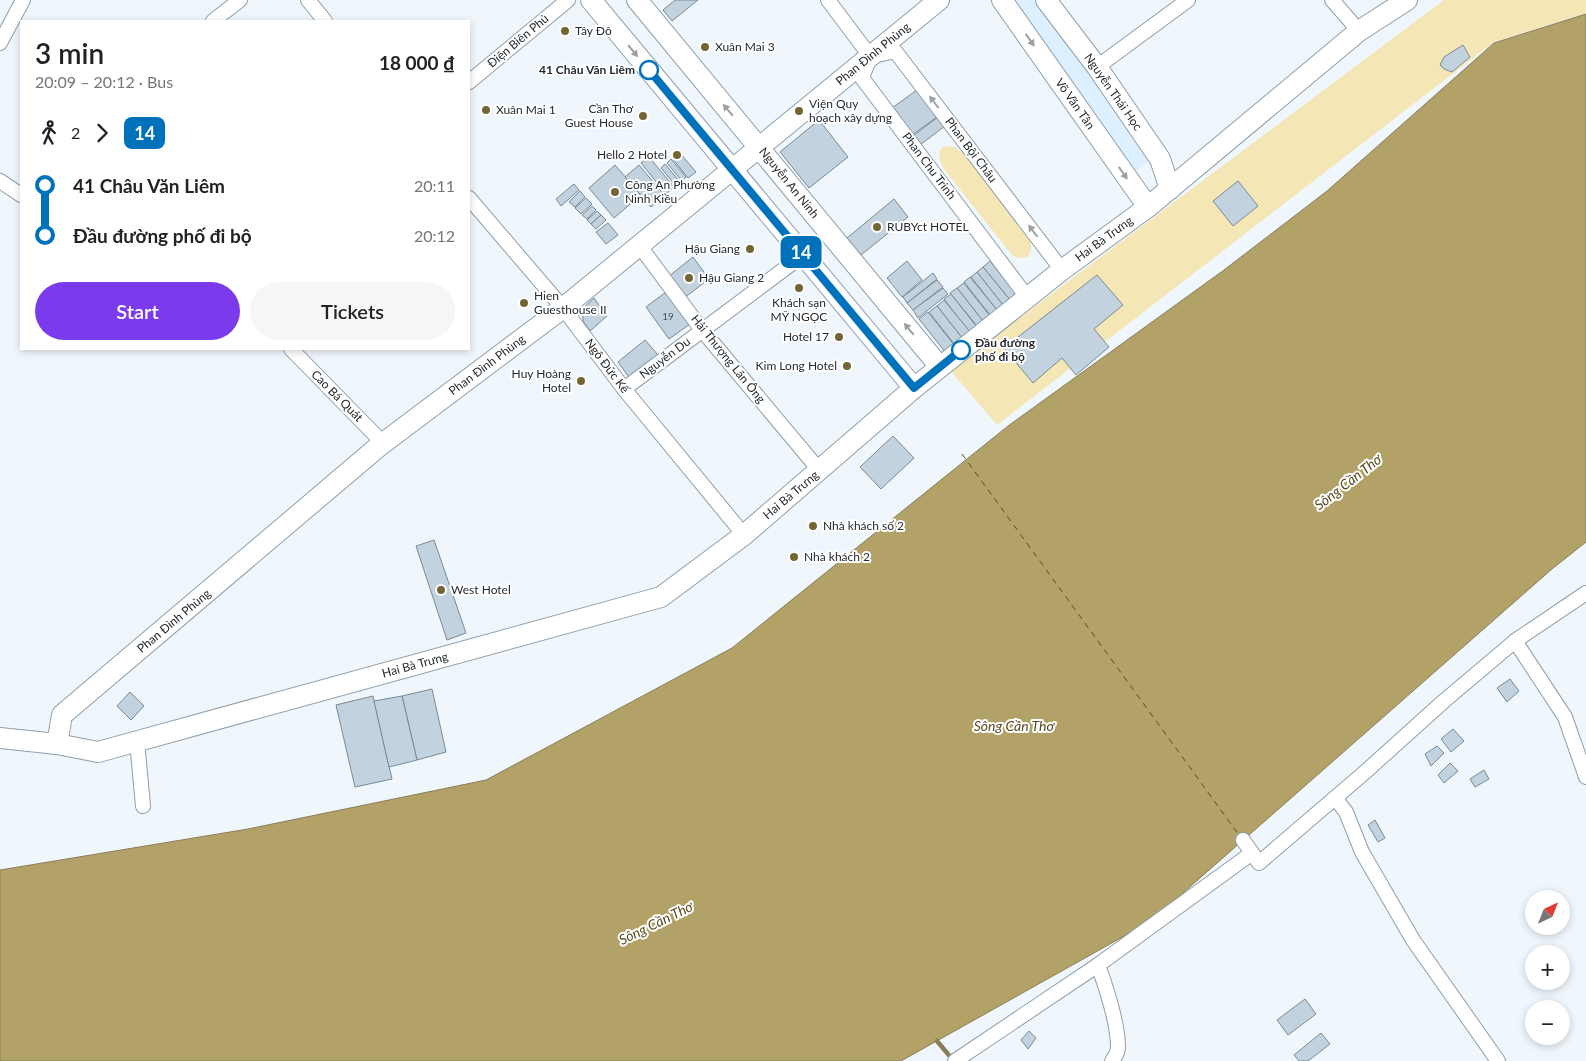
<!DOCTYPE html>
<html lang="en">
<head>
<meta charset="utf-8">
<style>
  body { margin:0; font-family:Lato,sans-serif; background:#f6f6f6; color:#222; height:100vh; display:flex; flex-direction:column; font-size:19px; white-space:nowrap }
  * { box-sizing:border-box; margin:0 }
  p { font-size:16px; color:#767676 }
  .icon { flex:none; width:28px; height:28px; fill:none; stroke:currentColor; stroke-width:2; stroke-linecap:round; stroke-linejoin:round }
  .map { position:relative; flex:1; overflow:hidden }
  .drawer { position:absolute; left:20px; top:20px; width:450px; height:330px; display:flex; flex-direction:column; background:#fff; border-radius:0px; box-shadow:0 2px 8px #0003 }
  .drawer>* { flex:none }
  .badge { padding:0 10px; border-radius:8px; font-size:18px; line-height:32px }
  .needle { width:32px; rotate:43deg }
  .controls { position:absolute; left:1525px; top:890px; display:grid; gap:10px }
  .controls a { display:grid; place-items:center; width:45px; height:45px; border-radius:50%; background:#fff; box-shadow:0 2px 8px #0003; font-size:25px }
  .map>.badge { position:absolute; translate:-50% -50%; box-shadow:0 0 0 2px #fff }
  .legs { display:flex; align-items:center; gap:8px; height:55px; padding:0 15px; font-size:16px }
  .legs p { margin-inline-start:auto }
  .summary { display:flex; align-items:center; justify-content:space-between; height:85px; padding:0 15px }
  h1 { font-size:28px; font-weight:600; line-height:38px }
  .action { display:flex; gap:10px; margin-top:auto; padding:10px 15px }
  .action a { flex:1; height:58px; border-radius:30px; background:#7c3aed; color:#fff; font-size:20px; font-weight:600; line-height:58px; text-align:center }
  .action a+a { background:#f6f6f6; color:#222 }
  ul { padding:0 15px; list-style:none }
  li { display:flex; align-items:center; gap:18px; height:50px; font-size:19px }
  li i { display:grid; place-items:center; width:8px; height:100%; margin:0 6px; background:currentColor }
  li i::after { content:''; width:12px; height:12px; margin:-6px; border:4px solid; border-radius:50%; background:#fff }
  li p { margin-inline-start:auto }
  li:first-child i { background:linear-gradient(#0000 50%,currentColor 0) }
  li:last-child i { background:linear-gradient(currentColor 50%,#0000 0) }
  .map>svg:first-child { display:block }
</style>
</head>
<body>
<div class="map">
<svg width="1586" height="1061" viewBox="0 0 1586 1061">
  <rect width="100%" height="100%" fill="#f0f7fc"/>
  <path fill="#ddf0ff" d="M1009 0H1042L1157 155 1136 171 1051 58Z"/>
  <g fill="#f4e6b5">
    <path d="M1444 0H1586V13L1494 42 997 425 950 370Z"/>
    <path d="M946 146 954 147 963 153 1031 242V251L1027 257 1019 258 1012 255 943 168C940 160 935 150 946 146Z"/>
  </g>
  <path fill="#b3a268" stroke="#887e57" d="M1586 14V542L1552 569 1151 921 901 1061H0V870L248 829 486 780 732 648 1008 426 1224 270 1327 191 1494 43Z"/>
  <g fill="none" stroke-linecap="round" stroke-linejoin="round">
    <path stroke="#887e57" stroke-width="4.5" d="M937 1041 953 1060"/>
    <path stroke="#584c1e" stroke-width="1" stroke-dasharray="6 5" stroke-linecap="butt" d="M962 454 1239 835"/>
  </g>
  <g fill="#c2d2df" stroke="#7a8994">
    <path d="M675 0H698L672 21 663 10Z"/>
    <path d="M1463 45 1470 57 1452 72 1444 69 1440 65 1444 57Z"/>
    <path d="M917 90 937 117 912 135 892 108Z"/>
    <path d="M938 117 945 126 920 145 913 136Z"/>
    <path d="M819 120 848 157 809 188 780 152Z"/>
    <path d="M680 153 696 172 688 178 673 159Z"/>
    <path d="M649 157 674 187 666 194 641 163Z"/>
    <path d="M671 159 686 177 682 181 667 163Z"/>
    <path d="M665 164 680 182 675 185 661 168Z"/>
    <path d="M615 165 641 195 614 218 589 188Z"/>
    <path d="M639 165 665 196 651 207 625 177Z"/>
    <path d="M1238 181 1258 206 1233 226 1213 201Z"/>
    <path d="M574 184 579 190 561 206 556 199Z"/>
    <path d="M580 191 585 197 575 207 569 202Z"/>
    <path d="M586 198 592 204 581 214 575 208Z"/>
    <path d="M894 199 908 217 861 255 847 238Z"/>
    <path d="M592 206 596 210 587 219 582 215Z"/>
    <path d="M597 211 601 215 591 224 587 220Z"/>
    <path d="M601 215 606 220 596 229 591 224Z"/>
    <path d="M608 223 618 235 606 244 596 232Z"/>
    <path d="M693 257 709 279 684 298 668 277Z"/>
    <path d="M907 261 922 280 902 297 887 278Z"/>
    <path d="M990 261 1016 294 1010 300 983 267Z"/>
    <path d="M983 267 1010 300 1003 305 977 272Z"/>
    <path d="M977 272 1003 305 997 310 971 277Z"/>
    <path d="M933 273 937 279 907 303 903 297Z"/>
    <path d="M1097 275 1123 305 1094 329 1109 347 1076 375 1062 358 1033 383 1004 348Z"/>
    <path d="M970 277 997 310 990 315 964 282Z"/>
    <path d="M937 280 943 287 913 310 907 303Z"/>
    <path d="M964 283 990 316 983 321 957 288Z"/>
    <path d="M943 288 948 294 918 318 913 310Z"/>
    <path d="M957 288 983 321 977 326 950 293Z"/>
    <path d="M666 292 690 324 669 339 646 307Z"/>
    <path d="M951 294 977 327 970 333 944 299Z"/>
    <path d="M594 298 607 316 590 331 583 321V308Z"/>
    <path d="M944 300 971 333 963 339 937 306Z"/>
    <path d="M937 306 963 339 955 345 929 312Z"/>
    <path d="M928 312 955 346 946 353 919 319Z"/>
    <path d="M645 340 658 355 629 377 618 362Z"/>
    <path d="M893 436 914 458 881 489 860 467Z"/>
    <path d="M434 540 466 633 447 640 416 546Z"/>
    <path d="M1510 679 1519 691 1507 702 1497 688Z"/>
    <path d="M432 689 446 752 417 760 402 696Z"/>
    <path d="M130 692 144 706 131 720 117 706Z"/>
    <path d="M373 696 392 779 355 787 336 705Z"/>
    <path d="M402 696 417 760 389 767 374 701Z"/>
    <path d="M1453 729 1464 741 1451 752 1441 739Z"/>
    <path d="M1437 746 1444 753 1431 766 1425 754Z"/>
    <path d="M1450 763 1458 771 1444 783 1438 775Z"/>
    <path d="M1484 770 1489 779 1475 787 1470 779Z"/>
    <path d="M1375 820 1385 838 1378 842 1368 825Z"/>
    <path d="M1305 999 1316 1014 1288 1035 1277 1020Z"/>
    <path d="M1029 1031 1036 1038 1028 1049 1021 1040Z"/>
    <path d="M1321 1033 1330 1044 1308 1061H1299L1294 1055Z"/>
  </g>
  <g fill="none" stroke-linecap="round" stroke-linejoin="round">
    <g stroke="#8f9eaa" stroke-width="16">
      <g id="street">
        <path d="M308 0 325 21"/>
        <path d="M828 0 870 56"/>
        <path d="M1332 0 1359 31"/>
        <path d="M213 21 240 0"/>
        <path d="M0 43 23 0"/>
        <path d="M873 56 895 51 1062 270"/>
        <path d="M870 57 862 78 1027 297"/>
        <path d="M1097 67 1188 0"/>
        <path d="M469 82 568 0"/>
        <path d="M0 181 21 195"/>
        <path d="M469 198 563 308 624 389 744 535"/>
        <path d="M639 245 702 330 820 471"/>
        <path d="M291 349 383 443"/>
        <path d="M624 389 803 255"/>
        <path d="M1515 641 1565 717 1586 777"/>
        <path d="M137 741 143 806"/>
        <path d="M1335 798 1346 812 1362 852 1413 940 1498 1061"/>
        <path d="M1243 840 1259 863 1364 773 1444 701 1515 641 1586 593"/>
        <path d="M1098 965C1106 987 1118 1024 1118 1047 1118 1052 1115 1057 1112 1061"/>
        <path d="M955 1061 1098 965 1252 853"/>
      </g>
    </g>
    <g stroke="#8f9eaa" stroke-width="22">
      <g id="secondary">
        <path d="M591 0 914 388"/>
        <path d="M637 0 940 367"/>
        <path d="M1002 0 1148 207"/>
        <path d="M1046 0 1097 67 1160 159 1170 189"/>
        <path d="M0 738 57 744 98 752 661 597 744 535 914 388 1062 270 1148 207 1359 31 1407 0"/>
        <path d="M57 744 62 715 378 447 563 308 939 0"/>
      </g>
    </g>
    <use href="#street" stroke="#fff" stroke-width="14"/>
    <use href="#secondary" stroke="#fff" stroke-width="20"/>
  </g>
  <defs><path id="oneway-solid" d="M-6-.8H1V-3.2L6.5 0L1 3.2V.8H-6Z" transform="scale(1.25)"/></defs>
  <g fill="#9da0a2">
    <use href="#oneway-solid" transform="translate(1030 40) rotate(55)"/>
    <use href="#oneway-solid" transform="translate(633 51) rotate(50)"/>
    <use href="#oneway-solid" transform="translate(934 102) rotate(-127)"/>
    <use href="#oneway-solid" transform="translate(728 110) rotate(-130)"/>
    <use href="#oneway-solid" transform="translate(1123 173) rotate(55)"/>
    <use href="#oneway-solid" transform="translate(1033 231) rotate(-127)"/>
    <use href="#oneway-solid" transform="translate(909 329) rotate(-129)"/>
  </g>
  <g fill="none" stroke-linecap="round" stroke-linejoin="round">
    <g stroke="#fff" stroke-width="11">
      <path id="line-1" d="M649 70 914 388 961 350"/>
    </g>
    <use href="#line-1" stroke="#0072bc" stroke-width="8"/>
  </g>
  <g fill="#746533" stroke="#fff" stroke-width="2">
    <circle cx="565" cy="31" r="5"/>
    <circle cx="705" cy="47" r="5"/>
    <circle cx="486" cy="110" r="5"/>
    <circle cx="799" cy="111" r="5"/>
    <circle cx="643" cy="116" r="5"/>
    <circle cx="677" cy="155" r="5"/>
    <circle cx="615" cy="192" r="5"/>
    <circle cx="877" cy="227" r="5"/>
    <circle cx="750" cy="249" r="5"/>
    <circle cx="689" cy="278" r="5"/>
    <circle cx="799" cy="288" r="5"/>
    <circle cx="524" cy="303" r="5"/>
    <circle cx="839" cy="337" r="5"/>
    <circle cx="847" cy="366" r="5"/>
    <circle cx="581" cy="381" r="5"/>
    <circle cx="813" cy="526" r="5"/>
    <circle cx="794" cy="557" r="5"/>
    <circle cx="441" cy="590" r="5"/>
  </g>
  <g fill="#fff" stroke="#0072bc" stroke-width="2.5">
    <circle cx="649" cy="70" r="9"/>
    <circle cx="961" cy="350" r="9"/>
  </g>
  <g text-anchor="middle" stroke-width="4" stroke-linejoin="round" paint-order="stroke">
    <g font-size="10" fill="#4c555c">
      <text x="668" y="320">19</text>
    </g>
    <g font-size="12" fill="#252b30" stroke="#fff" text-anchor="start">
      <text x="575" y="35">Tây Đô</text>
      <text x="715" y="51">Xuân Mai 3</text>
      <text x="809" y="108">Viện Quy<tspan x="809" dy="14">hoạch xây dựng</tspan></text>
      <text x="633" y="113" text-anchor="end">Cần Thơ<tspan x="633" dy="14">Guest House</tspan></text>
      <text x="496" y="114">Xuân Mai 1</text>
      <text x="667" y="159" text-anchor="end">Hello 2 Hotel</text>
      <text x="625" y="189">Công An Phường<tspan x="625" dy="14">Ninh Kiều</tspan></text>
      <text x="887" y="231">RUBYct HOTEL</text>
      <text x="740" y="253" text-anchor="end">Hậu Giang</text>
      <text x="699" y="282">Hậu Giang 2</text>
      <text x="534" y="300">Hien<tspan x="534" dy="14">Guesthouse II</tspan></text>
      <text x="799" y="307" text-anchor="middle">Khách sạn<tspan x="799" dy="14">MỸ NGỌC</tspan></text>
      <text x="829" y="341" text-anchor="end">Hotel 17</text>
      <text x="837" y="370" text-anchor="end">Kim Long Hotel</text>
      <text x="571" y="378" text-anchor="end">Huy Hoàng<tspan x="571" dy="14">Hotel</tspan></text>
      <text x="823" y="530">Nhà khách số 2</text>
      <text x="804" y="561">Nhà khách 2</text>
      <text x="451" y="594">West Hotel</text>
    </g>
    <g font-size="12" fill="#252b30" stroke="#fff">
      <text transform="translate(518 41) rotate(-40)" y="4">Điện Biên Phủ</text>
      <text transform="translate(873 54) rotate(-39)" y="4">Phan Đình Phùng</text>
      <text transform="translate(1113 92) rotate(55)" y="4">Nguyễn Thái Học</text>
      <text transform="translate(1075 104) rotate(55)" y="4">Võ Văn Tần</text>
      <text transform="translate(971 150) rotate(53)" y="4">Phan Bội Châu</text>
      <text transform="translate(929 166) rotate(53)" y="4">Phan Chu Trinh</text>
      <text transform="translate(789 183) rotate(51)" y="4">Nguyễn An Ninh</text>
      <text transform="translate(1104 239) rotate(-36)" y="4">Hai Bà Trưng</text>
      <text transform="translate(665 358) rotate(-37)" y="4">Nguyễn Du</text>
      <text transform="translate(728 359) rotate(51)" y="4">Hải Thượng Lãn Ông</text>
      <text transform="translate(487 365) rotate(-37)" y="4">Phan Đình Phùng</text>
      <text transform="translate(607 366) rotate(53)" y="4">Ngô Đức Kế</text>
      <text transform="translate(337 396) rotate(45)" y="4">Cao Bá Quát</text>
      <text transform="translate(791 495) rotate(-40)" y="4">Hai Bà Trưng</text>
      <text transform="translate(174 621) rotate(-40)" y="4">Phan Đình Phùng</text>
      <text transform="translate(415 665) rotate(-15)" y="4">Hai Bà Trưng</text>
    </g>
    <g font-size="12" font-weight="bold" fill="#252b30" stroke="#fff" text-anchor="end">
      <text x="635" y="74">41 Châu Văn Liêm</text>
      <text x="975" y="347" text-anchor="start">Đầu đường<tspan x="975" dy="14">phố đi bộ</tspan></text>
    </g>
    <g font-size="14" font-style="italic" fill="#584c1e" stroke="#fff">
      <text transform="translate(1348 482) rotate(-38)" y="5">Sông Cần Thơ</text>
      <text x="1014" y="731">Sông Cần Thơ</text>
      <text transform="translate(656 923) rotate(-26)" y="5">Sông Cần Thơ</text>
    </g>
  </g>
</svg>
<div class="controls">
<a><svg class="needle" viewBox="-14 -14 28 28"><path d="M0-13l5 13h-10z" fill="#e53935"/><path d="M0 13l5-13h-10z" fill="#767676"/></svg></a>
<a>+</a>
<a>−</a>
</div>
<b class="badge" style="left:801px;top:252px;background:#0072bc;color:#fff">14</b>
<section class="drawer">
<div class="summary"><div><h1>3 min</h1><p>20:09 – 20:12 · Bus</p></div><b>18 000 ₫</b></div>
<div class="legs"><svg class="icon" aria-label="walk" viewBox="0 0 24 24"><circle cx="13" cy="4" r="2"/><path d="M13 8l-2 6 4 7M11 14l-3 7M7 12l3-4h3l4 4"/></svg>2<svg class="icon" aria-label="forward" viewBox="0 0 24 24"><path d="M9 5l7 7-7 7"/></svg><b class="badge" style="background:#0072bc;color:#fff">14</b></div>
<ul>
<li><i style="color:#0072bc"></i><b>41 Châu Văn Liêm</b><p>20:11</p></li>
<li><i style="color:#0072bc"></i><b>Đầu đường phố đi bộ</b><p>20:12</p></li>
</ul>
<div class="action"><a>Start</a><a>Tickets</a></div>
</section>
</div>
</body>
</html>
